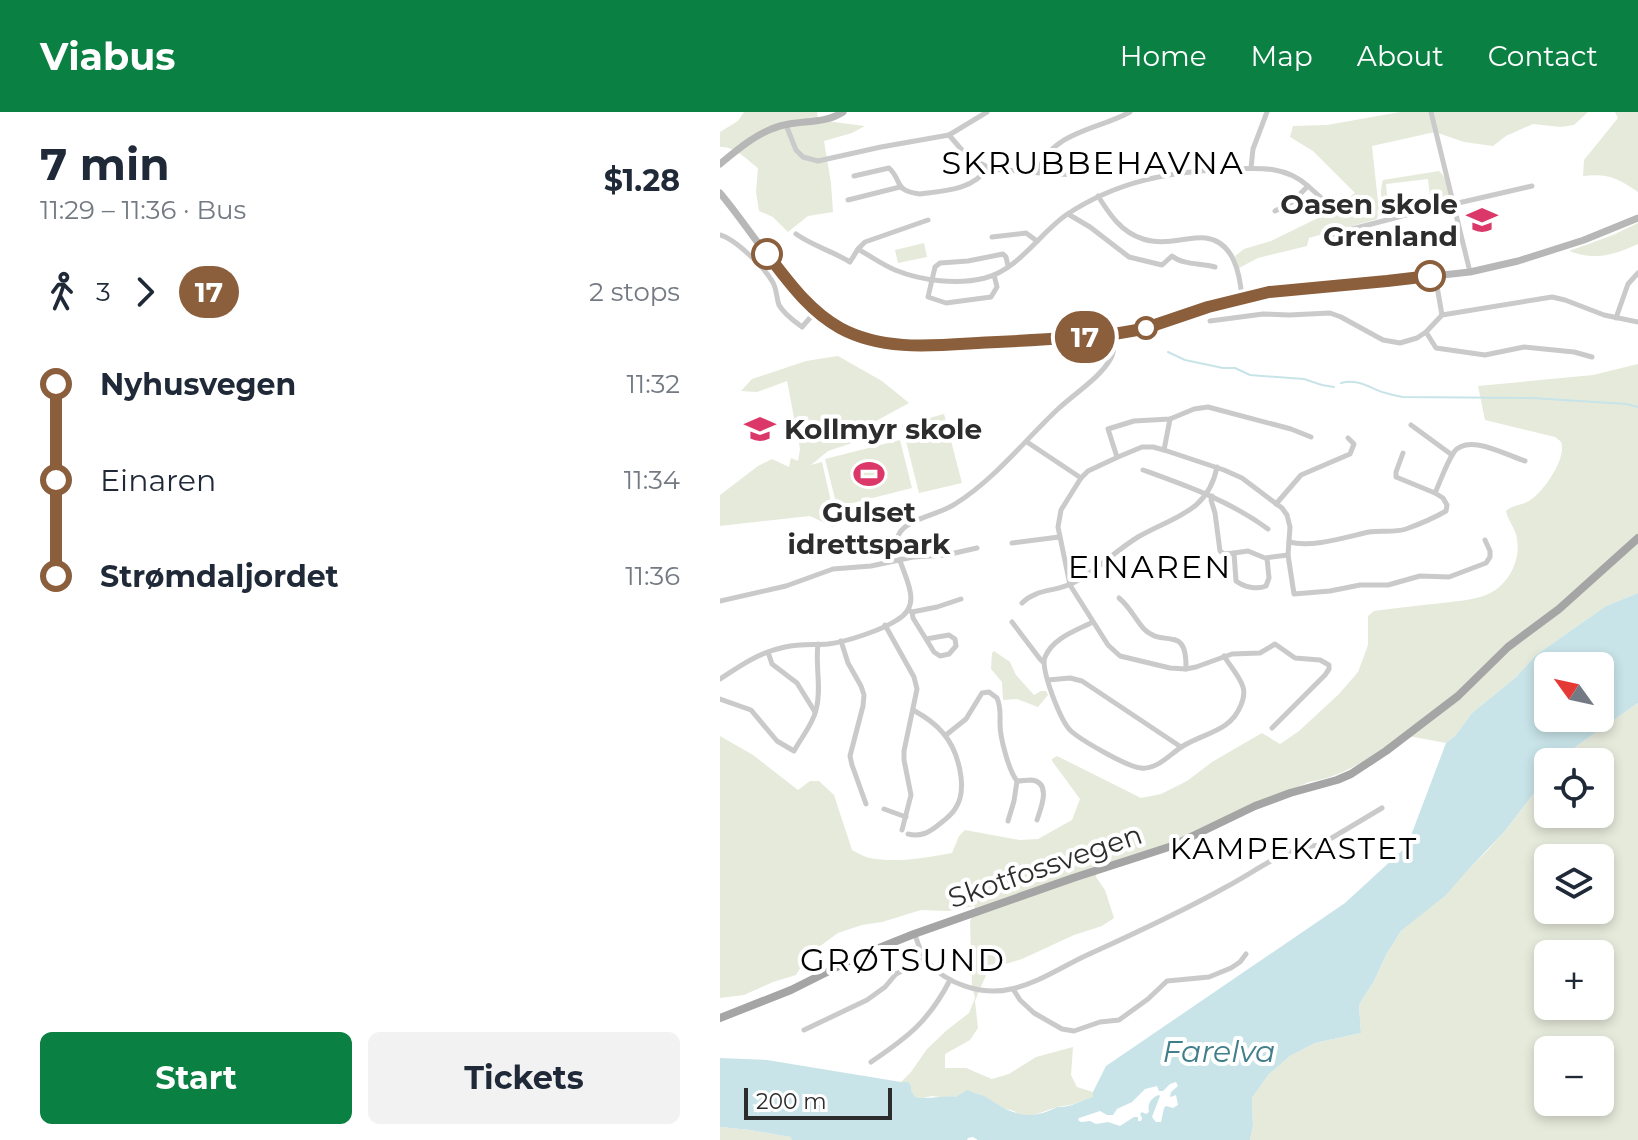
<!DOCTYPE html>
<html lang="en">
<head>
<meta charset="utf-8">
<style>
  body { margin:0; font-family:Montserrat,sans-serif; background:#f2f2f3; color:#1f2937; height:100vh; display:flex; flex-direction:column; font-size:30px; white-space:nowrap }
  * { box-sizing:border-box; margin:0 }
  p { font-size:26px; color:#747a83 }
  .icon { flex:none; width:44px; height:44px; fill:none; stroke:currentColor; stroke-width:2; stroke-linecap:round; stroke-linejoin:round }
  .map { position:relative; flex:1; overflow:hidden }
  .details { display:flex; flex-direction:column; background:#fff; width:720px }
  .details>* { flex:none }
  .badge { padding:0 16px; border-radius:26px; font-size:28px; line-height:52px }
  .needle { width:52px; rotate:303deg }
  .fabs { position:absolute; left:814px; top:540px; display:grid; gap:16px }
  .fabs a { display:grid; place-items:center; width:80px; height:80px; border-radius:12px; background:#fff; box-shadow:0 4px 12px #0003; font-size:40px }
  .scale { position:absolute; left:24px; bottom:20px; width:148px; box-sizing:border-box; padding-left:8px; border:4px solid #2d2d2d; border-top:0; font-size:22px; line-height:28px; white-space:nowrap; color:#2d2d2d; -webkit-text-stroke:6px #fff; paint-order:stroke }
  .map>.badge { position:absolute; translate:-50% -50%; box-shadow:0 0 0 4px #fff }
  .legs { display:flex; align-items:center; gap:12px; height:88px; padding:0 40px; font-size:26px }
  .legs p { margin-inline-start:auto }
  .overview { display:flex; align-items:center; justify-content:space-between; height:136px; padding:0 40px }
  h1 { font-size:44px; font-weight:700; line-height:60px }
  .action { display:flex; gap:16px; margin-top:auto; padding:16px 40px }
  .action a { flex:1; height:92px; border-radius:12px; background:#0b8043; color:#fff; font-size:32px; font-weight:700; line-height:92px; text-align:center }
  .action a+a { background:#f2f2f3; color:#1f2937 }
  ul { padding:0 40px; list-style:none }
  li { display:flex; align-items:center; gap:28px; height:96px; font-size:30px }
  li i { display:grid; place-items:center; width:12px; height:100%; margin:0 10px; background:currentColor }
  li i::after { content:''; width:20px; height:20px; margin:-10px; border:6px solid; border-radius:50%; background:#fff }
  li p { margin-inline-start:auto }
  li:first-child i { background:linear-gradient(#0000 50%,currentColor 0) }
  li:last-child i { background:linear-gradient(currentColor 50%,#0000 0) }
  header { display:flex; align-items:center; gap:48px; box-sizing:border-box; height:112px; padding:0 40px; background:#0b8043; color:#fff }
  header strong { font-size:38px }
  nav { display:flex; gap:44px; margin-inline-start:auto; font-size:28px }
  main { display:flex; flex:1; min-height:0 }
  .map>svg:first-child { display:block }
</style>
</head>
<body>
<header>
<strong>Viabus</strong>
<nav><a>Home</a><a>Map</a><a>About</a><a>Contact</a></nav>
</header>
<main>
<section class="details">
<div class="overview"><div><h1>7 min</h1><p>11:29 – 11:36 · Bus</p></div><b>$1.28</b></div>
<div class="legs"><svg class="icon" aria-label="walk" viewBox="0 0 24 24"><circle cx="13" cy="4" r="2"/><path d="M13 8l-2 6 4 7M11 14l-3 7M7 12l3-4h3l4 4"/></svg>3<svg class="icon" aria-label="forward" viewBox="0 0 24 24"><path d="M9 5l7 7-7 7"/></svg><b class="badge" style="background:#8b5e3c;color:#fff">17</b><p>2 stops</p></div>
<ul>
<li><i style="color:#8b5e3c"></i><b>Nyhusvegen</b><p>11:32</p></li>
<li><i style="color:#8b5e3c"></i><span>Einaren</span><p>11:34</p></li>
<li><i style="color:#8b5e3c"></i><b>Strømdaljordet</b><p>11:36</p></li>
</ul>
<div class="action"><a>Start</a><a>Tickets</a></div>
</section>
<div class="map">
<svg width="918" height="1028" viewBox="0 0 918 1028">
  <rect width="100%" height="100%" fill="#fff"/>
  <g fill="#e6eadb" fill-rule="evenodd">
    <path d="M24 0H97L98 8 145 14 132 21 104 29 111 71 113 100 88 104 68 120 53 105 39 99 36 80 38 56C26 47 15 34 0 35V20L18 9Z"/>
    <path d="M680 0H868L854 13 841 15 813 12 786 24 773 34 744 30 715 20 652 34 659 99 657 107 589 126 587 134 538 146 519 156 515 144 524 137 551 129 602 104 635 81 593 39 570 25 573 14 607 13Z"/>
    <path d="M895 0H918V80C898 66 888 61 863 64L864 48 898 6Z"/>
    <path d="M719 59C727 65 731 81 728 91L711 95 708 67 666 72 669 104C661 95 659 79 663 68Z"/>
    <path d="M918 111V132C894 143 875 149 849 139L893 123Z"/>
    <path d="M204 131 207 145 178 151 175 138Z"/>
    <path d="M118 244 162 269 189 291 145 315 144 327 108 339 91 353 102 350 112 394 103 398 119 411 113 415 90 404 0 414V383L38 354 52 347 69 355 71 346 78 349 80 337 67 269 37 280 21 279 32 267 86 249Z"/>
    <path d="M918 252V481L886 494 816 543 796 565 752 601 735 624 726 631 683 623C654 643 625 665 589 670L461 727 377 754 376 765 385 778 394 806 382 814 354 823 302 847 276 855 266 863 255 889 258 916 250 928 225 942V956H246L272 967 289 962 316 945 353 935 351 963 357 975 373 980 374 985 350 993 337 995 314 1003 301 1004 294 999 279 995 260 982 243 981 235 985 227 986 212 984 203 986 195 985 191 978 181 970 191 960 207 937 227 918 249 901 255 886 252 874 250 810 255 794 228 799 201 798 162 810 142 813 118 821 96 837 85 848 76 863 53 870 24 883 0 886V624L33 643 78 678 90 669H99L114 683 132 738C138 741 144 745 150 746 176 751 206 746 232 741L239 724 245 718 300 728 318 727 352 708 360 687 332 649V647L337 644 421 686 441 682 467 669 492 650 542 621 560 632 579 619 619 582 638 560 648 533V504L654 499C677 496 700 493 723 491 737 489 753 488 766 483 787 475 801 450 797 427 796 417 788 409 786 399 792 393 801 394 809 389 822 381 843 352 842 335 842 329 840 329 835 325L765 308 758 274 873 263Z"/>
    <path d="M224 302 242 371 199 381 182 313Z"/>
    <path d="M180 328 192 376 117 395 105 347Z"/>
    <path d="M274 539 290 550 296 563 314 583 321 579H326L328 583 318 595 297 587 283 588 282 570 271 557 272 541Z"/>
    <path d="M918 591V1028H530L533 1014 532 986 549 962 570 944 595 931 641 921 639 893 654 869 666 843 681 819 703 801 765 741 784 720 828 663V702H880V650H839L858 633ZM828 746H880V798H828ZM828 842H880V894H828ZM828 938H880V990H828Z"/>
    <path d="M0 1015 30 1018 72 1025V1028H0Z"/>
  </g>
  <path fill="#c8e4e9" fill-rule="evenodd" d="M918 481V591L858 633 839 650H828V663L784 720 745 761 726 783 681 819 666 843 654 869 639 893 641 921 595 931 570 944 549 962 532 986 533 1014 530 1028H258L253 1025 248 1026 247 1028H72L71 1025 30 1018 0 1015V946L47 948 181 970H188L191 974V978L195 985C208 988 224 983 235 985L248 978C254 982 259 981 266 985 291 1002 309 1010 337 995 350 996 362 988 373 985V980L386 954 625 791 687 734 726 631 735 624 752 601 796 565 816 543 886 494ZM828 554H880V606H828ZM456 970 458 974 451 980 450 984 451 985 456 983 458 993 453 996 446 994 444 996 441 1010H436L432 1005 440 984 439 983C431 985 427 993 429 1000L426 1002 422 1000 420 1002 422 1006 421 1009H418V1005H414L400 1014 388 1010 376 1012 370 1009 361 1010 358 1008 359 1006 380 999 387 1003H393L397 997 412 990 425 977 437 974 439 979H443L450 972Z"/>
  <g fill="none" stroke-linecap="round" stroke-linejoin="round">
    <g stroke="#c8e4e9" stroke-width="2">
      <path d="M448 240 465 248 503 256H515L530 263 584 267 602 273 614 275"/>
      <path d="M621 271C637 267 647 274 662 280 669 282 676 284 683 285L812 286 906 292 918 295"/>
    </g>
    <g stroke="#cacaca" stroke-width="5">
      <path d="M711 0 750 160"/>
      <path d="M66 13 76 38 83 45 98 49 161 35 229 23 267 0"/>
      <path d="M229 23 247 44 271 57 354 63"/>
      <path d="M531 56 533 37 547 0"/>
      <path d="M318 61C329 20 378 18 410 0"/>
      <path d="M134 64 169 56C183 69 173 79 200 82 223 79 254 78 267 56"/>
      <path d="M588 74 607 91"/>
      <path d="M378 84C390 103 401 120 423 127 435 131 448 130 460 128 469 127 477 125 486 126 514 130 520 162 522 186"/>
      <path d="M128 88 180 75"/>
      <path d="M348 102 370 115 409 145 442 153 452 144C463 153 480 151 495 155"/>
      <path d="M76 122C93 134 112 139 130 150L138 137C150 144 163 153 175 158 202 169 238 173 265 166 299 157 319 122 346 103 397 69 448 60 508 57 537 56 565 53 588 74L572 90 555 99"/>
      <path d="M613 122 686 103 812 74"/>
      <path d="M0 123C15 127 44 155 52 169 57 176 56 185 59 193 64 202 74 209 82 215L96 199"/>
      <path d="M272 125 306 121 317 129"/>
      <path d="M138 137 145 130 208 108"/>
      <path d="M274 163 277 175 271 185 226 191 208 185 215 155 220 151 248 149 283 142 286 145 288 154"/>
      <path d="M715 163 722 203"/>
      <path d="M896 206 908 172 918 161"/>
      <path d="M490 209 543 202 569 203 610 201 621 205 663 228 680 231 697 226 706 220 722 203 832 185 845 188 884 203 918 210"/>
      <path d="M706 220 716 236 765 243 804 235 854 240 872 245"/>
      <path d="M691 313 732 343"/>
      <path d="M307 330 361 366"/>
      <path d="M444 338 450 307"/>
      <path d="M397 345 388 317 414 309 450 307 474 297 488 295 571 317 591 325"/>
      <path d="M423 358C467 374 510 389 548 417"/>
      <path d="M715 381C721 368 726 352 734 340 748 321 786 343 805 349"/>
      <path d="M492 384 491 388 495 401 500 439 504 442 514 441"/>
      <path d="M556 392 581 363 630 342 634 332 628 326"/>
      <path d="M569 430C593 436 626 425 649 420 662 418 674 421 686 417 700 412 714 406 726 399L727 393 723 386 715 381 676 365V360L683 341"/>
      <path d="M292 431 339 425"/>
      <path d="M547 446 549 466 546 474C537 478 524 475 516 469L514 441 528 439 545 446 568 443"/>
      <path d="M399 486C410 495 415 507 424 517 444 537 467 511 466 557"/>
      <path d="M0 489 66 474 113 457 151 454 193 445 226 443 257 436"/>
      <path d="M302 491C317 476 336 480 353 471 376 459 395 439 418 425 452 405 488 401 497 355"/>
      <path d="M188 498 192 500 193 506 206 527 229 523 235 527 236 534 229 542 220 544 214 540 206 527"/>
      <path d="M192 500 217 495 241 487"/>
      <path d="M292 510 320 547 323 550"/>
      <path d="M373 510C355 519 333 526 325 545 320 557 341 610 351 619 361 628 407 655 421 656 437 658 450 642 463 634 486 620 510 620 521 593 523 588 525 581 523 575 520 565 510 554 504 544"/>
      <path d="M165 513 194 565 197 577 184 639V648L191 683 182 718"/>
      <path d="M121 529 128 551 141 574 144 583 143 594 130 644 132 653 146 692"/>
      <path d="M48 540 52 552 77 571 95 600"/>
      <path d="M0 567C21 553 40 540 65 535 79 532 94 533 108 532 126 530 162 518 177 508 217 485 155 438 185 415 199 404 220 402 235 392 275 367 304 329 338 297 354 282 381 265 391 246 395 239 394 231 394 222"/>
      <path d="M328 568 350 566 362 569 461 635"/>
      <path d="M0 587 31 598 57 629 74 639C81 626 93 612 96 598 102 577 95 554 98 532"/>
      <path d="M552 616 605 563 609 557V553L600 548 575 546 555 532 540 541 512 542 476 555 466 557 450 556 400 544 388 533 350 473 338 415 341 398 361 366 368 359 398 345 422 335H433L444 338 504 358 522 366 562 396 567 403 570 415 568 443 574 482 610 479 640 473H668L700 464 729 465 766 451 770 445V439L765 428"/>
      <path d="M226 623 246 607 262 581 269 580 277 586C281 595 280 602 280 612 280 626 289 659 297 669L294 689 288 709"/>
      <path d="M297 669C302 669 306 668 311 668 332 670 321 696 317 708"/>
      <path d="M164 697 186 705"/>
      <path d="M188 722C200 725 208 721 217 714 223 709 231 704 235 697 249 677 238 638 223 621 215 611 204 604 193 598"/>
      <path d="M195 823C198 832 201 842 208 850 226 872 263 884 291 877 316 872 340 856 363 845 411 823 460 801 506 775 537 759 564 735 600 733L662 696"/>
      <path d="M293 877 300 888 314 901 342 917 354 919 380 910 399 908 428 887 447 869 489 865 511 856 520 850 526 842"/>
      <path d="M84 918 147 888 165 875 176 862 205 847"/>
      <path d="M151 950C188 925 209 909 230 868"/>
    </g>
    <g stroke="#b7b7b7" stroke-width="7">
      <path d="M0 52C18 37 38 20 60 14 81 8 105 12 123 0"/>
      <path d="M0 81C34 121 70 185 114 212 135 226 160 231 185 233L355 226 411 220 488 195 549 180 667 169 750 160 798 149 864 128 918 106"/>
    </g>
    <path stroke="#a5a5a5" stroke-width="8" d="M0 906 71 878 139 844 194 822 353 766 452 734 535 694 570 681 617 668 631 662 666 639 738 584 788 535 839 497 918 426"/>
  </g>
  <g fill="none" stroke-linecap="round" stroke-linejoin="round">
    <g stroke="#fff" stroke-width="18">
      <path id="line-1" d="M47 142C68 169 89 199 120 216 168 242 225 232 277 230 316 228 355 226 394 222L423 217 488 195 549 180 667 169 710 164"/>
    </g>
    <use href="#line-1" stroke="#8b5e3c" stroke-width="12"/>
  </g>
  <defs>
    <g id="school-bare" transform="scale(2.4)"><path d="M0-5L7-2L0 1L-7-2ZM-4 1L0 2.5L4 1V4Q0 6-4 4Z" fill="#db3869" stroke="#fff" stroke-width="2.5" paint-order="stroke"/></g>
    <g id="stadium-bare" transform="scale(2.4)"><path d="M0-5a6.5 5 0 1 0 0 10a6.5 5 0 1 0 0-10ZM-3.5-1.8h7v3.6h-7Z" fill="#db3869" stroke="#fff" stroke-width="2.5" paint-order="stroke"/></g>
  </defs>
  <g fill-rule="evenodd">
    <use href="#school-bare" x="762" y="108"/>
    <use href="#school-bare" x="40" y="317"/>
    <use href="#stadium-bare" x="149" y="362"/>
  </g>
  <g fill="#fff" stroke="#8b5e3c" stroke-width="4">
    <circle cx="47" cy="142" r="14"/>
    <circle cx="710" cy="164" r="14"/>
    <circle cx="426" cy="216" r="10"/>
  </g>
  <g text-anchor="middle" stroke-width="8" stroke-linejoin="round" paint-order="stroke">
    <g font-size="28" font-weight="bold" fill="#2d2d2d" stroke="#fff" text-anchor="end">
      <text x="738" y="102">Oasen skole<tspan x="738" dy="32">Grenland</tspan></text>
      <text x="64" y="327" text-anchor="start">Kollmyr skole</text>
      <text x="149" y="410" text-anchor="middle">Gulset<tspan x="149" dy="32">idrettspark</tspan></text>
    </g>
    <g font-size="28" fill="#2d2d2d" stroke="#fff">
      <text transform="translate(325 754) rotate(-19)" y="10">Skotfossvegen</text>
    </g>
    <g font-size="30" letter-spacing="2" fill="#000" stroke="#fff">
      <text x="574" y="747">KAMPEKASTET</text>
    </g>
    <g font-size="30" font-style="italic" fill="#407e8a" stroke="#fff">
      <text x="499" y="950">Farelva</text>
    </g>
    <g font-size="32" letter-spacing="2" fill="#000" stroke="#fff">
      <text x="373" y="62">SKRUBBEHAVNA</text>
      <text x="430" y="466">EINAREN</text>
      <text x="183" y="859">GRØTSUND</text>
    </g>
  </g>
</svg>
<div class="fabs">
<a><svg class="needle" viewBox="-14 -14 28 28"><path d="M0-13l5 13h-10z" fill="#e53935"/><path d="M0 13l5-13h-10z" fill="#747a83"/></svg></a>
<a><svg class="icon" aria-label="locate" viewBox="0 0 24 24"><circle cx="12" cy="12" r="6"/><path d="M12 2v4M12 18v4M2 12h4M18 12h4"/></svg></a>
<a><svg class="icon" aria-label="layers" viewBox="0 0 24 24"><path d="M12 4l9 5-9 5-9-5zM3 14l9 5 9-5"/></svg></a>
<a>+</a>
<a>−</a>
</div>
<div class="scale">200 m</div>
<b class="badge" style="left:365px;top:225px;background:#8b5e3c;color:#fff">17</b>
</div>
</main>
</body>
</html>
